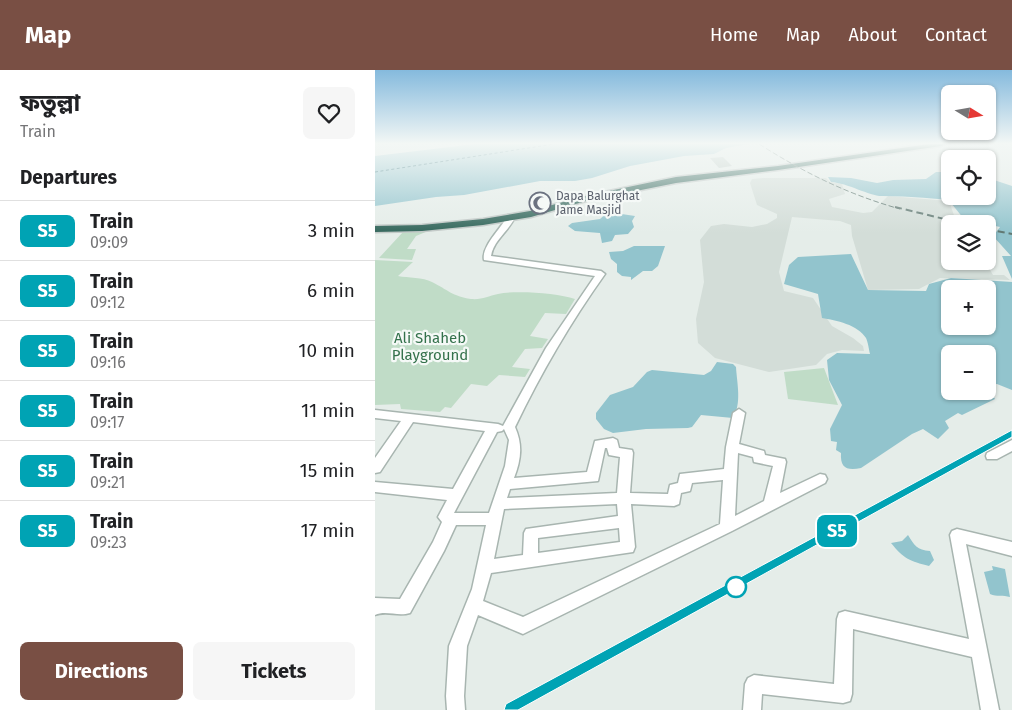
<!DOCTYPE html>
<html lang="en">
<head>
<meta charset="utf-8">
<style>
  body { margin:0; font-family:"Fira Sans","Noto Sans Bengali",sans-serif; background:#f6f6f6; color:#202124; height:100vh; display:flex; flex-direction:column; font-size:19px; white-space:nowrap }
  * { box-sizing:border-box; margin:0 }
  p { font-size:16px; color:#757577 }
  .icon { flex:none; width:28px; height:28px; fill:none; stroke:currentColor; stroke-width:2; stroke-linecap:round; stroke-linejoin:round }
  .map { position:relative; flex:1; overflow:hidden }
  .panel { display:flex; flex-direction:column; background:#fff; width:375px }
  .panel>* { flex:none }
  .badge { padding:0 10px; border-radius:8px; font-size:18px; line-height:32px }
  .needle { width:32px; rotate:101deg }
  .tools { position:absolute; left:566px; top:15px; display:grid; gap:10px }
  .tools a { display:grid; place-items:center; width:55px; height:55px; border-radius:8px; background:#fff; box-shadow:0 1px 4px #0004; font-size:25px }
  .map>.badge { position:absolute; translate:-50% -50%; box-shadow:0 0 0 2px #fff }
  h2 { padding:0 20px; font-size:19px; line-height:45px }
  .round { display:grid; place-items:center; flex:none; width:52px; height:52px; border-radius:8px; background:#f6f6f6 }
  .overview { display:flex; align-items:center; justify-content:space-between; height:85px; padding:0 20px }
  h1 { font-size:24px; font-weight:700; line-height:38px }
  .primary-button { display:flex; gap:10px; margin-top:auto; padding:10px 20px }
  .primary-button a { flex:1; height:58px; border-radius:8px; background:#794f44; color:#fff; font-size:20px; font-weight:700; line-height:58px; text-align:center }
  .primary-button a+a { background:#f6f6f6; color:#202124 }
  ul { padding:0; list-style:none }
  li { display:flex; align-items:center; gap:15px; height:60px; padding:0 20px; border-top:1px solid #e0e0e0 }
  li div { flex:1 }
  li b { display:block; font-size:19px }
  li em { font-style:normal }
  li .badge { min-width:55px; font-weight:700; text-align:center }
  header { display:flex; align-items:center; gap:30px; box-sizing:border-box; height:70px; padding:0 25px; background:#794f44; color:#fff }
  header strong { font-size:24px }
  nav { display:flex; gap:28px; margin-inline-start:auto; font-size:18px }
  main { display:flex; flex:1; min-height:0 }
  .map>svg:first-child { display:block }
</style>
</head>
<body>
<header>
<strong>Map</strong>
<nav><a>Home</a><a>Map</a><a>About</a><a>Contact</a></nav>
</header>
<main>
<section class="panel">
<div class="overview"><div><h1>ফতুল্লা</h1><p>Train</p></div><a class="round"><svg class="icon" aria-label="heart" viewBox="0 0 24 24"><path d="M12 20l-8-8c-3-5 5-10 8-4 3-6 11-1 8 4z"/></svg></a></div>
<h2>Departures</h2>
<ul>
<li><span class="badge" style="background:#00a3b4;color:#fff">S5</span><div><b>Train</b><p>09:09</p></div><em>3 min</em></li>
<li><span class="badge" style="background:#00a3b4;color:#fff">S5</span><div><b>Train</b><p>09:12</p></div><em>6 min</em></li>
<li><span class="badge" style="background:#00a3b4;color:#fff">S5</span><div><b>Train</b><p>09:16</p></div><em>10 min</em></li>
<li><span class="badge" style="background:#00a3b4;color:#fff">S5</span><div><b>Train</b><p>09:17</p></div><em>11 min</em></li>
<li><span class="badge" style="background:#00a3b4;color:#fff">S5</span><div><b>Train</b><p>09:21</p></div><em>15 min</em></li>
<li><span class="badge" style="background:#00a3b4;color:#fff">S5</span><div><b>Train</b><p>09:23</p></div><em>17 min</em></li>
</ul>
<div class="primary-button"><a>Directions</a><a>Tickets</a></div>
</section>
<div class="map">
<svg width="637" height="640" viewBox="0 0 637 640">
  <rect width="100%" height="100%" fill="#e5ede9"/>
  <path fill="#d3ddd8" d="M388 108H451L455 112 467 114 470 124 454 129 457 137 488 143 497 142 513 126 574 131 582 154H575V191H610L618 205H629L635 210 565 208 544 219 493 220 477 166 476 155 465 151 417 147 404 202 409 221 438 228 457 256 478 268 488 276 489 281 467 280 452 284 441 295 394 302 340 288 323 273 321 249 329 212 325 170 336 156 349 154 377 157 392 154 402 148V144L382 135 375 113 377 109Z"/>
  <g fill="#c0dcc7">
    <path d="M53 161 41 166 32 179H41L37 190 4 188 28 162Z"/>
    <path d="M0 190 38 192 23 206C33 208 48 207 57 212 73 220 77 226 96 229 107 230 113 226 123 224 141 220 182 223 200 229L191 244 170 243 155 266 173 269 167 278 150 279 137 297 155 299 150 307 124 305 112 316 96 314 76 338 70 337 65 342 26 339 25 334 0 335Z"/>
    <path d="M449 298 463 335 413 329 409 302Z"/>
  </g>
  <g fill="#92c4cd" fill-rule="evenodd">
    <path d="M100 74H373L351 78 339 84 309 86 255 96 217 108 200 111H165L89 125 61 127 0 136V86Z"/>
    <path d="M561 102H575V126H612L613 108 637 116V209L627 186H636L618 166 625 157 589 149 576 133H590L589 131C562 129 535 126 508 126 496 127 473 113 456 112L453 107 476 108 502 113 518 110 551 109Z"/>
    <path d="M233 142 260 146 257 151 259 157 253 164 240 165 237 171 227 173 225 163 200 161 193 156 197 153 225 149Z"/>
    <path d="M259 176H290L283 196 277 201H268L256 210V207L247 206 242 202V194L236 189 234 182 248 181Z"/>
    <path d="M476 184 493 220 551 221 554 214 576 208 637 212V320L622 314 613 315 612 284H575V321H612L613 318 620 329 587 345 583 343 570 351 574 358 563 369 548 359 537 364 486 398C472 401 465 398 466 383L461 380 462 372 456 371 455 359 467 335 454 310 452 290 462 283 495 284C494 280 493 272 491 268 483 255 461 250 447 248L443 224 409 214 414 195 423 187ZM575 219H612V256H575Z"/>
    <path d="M342 292 358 294 361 297C362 314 367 333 358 348L326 345 317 357 313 358 271 359 238 363 229 359 221 349V343L235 325 258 317 272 302 277 300 329 305 336 301Z"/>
    <path d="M533 465C539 475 542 480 555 481L559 490 554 496C535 491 529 489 516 473L527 471Z"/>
    <path d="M617 496 630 499 635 527C628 525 622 527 615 524L609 502 618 500Z"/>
  </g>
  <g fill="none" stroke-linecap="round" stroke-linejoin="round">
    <path stroke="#246774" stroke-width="1" stroke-dasharray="3 2.5" stroke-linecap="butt" d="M0 102 179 74"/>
  </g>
  <path fill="#bdcac5" d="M348 87 357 96 344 98 335 88Z"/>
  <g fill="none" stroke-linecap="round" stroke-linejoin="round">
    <g stroke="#a8b5b0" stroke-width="3">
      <g id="minor">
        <path d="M133 145 140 147C134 161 118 171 116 186L226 201 230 204C195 253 166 303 140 357 148 375 146 390 139 408L212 402 220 371 238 368 242 370 244 378 257 380 258 383 255 423 293 424 295 415 303 413 305 404 349 399 351 377 358 343 364 339 370 343 364 374 389 381 390 385 410 389 411 392 405 423 445 404 450 405 452 409 450 413 357 461 148 564 103 545 92 576 89 626 90 640H72L71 626 74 576 97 519 111 455H81L69 481 35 543C23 547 11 540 0 545V528L25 529 58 472 67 452 63 447 72 430 0 422V412L78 419 110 361 38 352 5 402 0 403V388L26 351 0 348V340L123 354 128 356 171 278 220 206 109 190C106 176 127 158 133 145ZM129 359 134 370 130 396 114 443H79L122 362 127 361ZM230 378H232L234 385 245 387 242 423 132 428 135 419 223 411ZM363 383 378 387 379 392 398 396 389 431 360 446ZM348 410 345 454 148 547 108 531 116 503 258 482 260 477 256 434 299 436 304 434 306 423 315 421 317 413ZM242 434 243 446 151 459 149 463 148 485 119 489 129 439ZM244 458 245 472 163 483V468Z"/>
        <path d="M637 370V381L622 389H612L611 386 612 383Z"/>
        <path d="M582 459 637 472V486L591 474 624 640H606L597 587 478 559 477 624 475 631 468 633 387 624 386 640H368L370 614 373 608 379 605 459 614 462 549 464 543 470 541 594 569 575 465 577 461Z"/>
      </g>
    </g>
    <g stroke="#c2c9c7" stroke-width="3">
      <path id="highway" d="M554 74H570L566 76 403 100 301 113 211 131 156 147 108 155 47 161 0 162V156L47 155 108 149 155 141 210 126 301 107 403 96Z"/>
    </g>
    <use href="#minor" fill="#fff" fill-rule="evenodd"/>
    <use href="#highway" fill="#34675c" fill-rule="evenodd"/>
    <path stroke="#607872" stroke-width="1" stroke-dasharray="5.5 2.5" stroke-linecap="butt" d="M384 74C430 103 472 124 525 139"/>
    <g stroke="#607872" stroke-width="2" stroke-dasharray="7 4" stroke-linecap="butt">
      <path d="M520 137 590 154"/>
      <path d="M612 159 637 164"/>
    </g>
    <path stroke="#607872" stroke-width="3" stroke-dasharray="11 5.5" stroke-linecap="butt" d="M454 465 637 364"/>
    <path stroke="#607872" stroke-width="4" stroke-dasharray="15 8" stroke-linecap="butt" d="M137 640 457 464"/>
  </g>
  <linearGradient id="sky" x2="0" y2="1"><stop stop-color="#85badd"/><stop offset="0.45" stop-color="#f3f7f5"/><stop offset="1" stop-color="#f3f7f5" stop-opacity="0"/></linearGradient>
  <rect width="637" height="163" fill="url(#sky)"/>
  <path fill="#00a3b4" stroke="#fff" d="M637 360V367L143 640H129L131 634Z"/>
  <defs>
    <g id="mosque-ring" transform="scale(1.125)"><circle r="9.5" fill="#f5f9f7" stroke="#6b7280" stroke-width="1.5"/><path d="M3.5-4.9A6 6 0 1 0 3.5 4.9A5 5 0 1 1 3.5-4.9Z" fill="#6b7280"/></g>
  </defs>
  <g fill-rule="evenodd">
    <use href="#mosque-ring" x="165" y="133"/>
  </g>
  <circle fill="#fff" stroke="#00a3b4" stroke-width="2.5" cx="361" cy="517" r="10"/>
  <g text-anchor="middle" stroke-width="4.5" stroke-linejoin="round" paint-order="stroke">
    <g font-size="12" fill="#5b616d" stroke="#f5f9f7" text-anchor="start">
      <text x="181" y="130">Dapa Balurghat<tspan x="181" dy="14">Jame Masjid</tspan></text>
    </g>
    <g font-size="15" fill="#33714b" stroke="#f5f9f7">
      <text x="55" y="273">Ali Shaheb<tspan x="55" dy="17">Playground</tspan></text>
    </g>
  </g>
</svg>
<div class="tools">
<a><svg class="needle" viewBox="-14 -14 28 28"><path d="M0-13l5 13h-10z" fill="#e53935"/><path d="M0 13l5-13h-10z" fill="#757577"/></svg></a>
<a><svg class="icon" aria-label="locate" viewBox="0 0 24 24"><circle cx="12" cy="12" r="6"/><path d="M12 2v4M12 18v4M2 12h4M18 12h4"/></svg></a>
<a><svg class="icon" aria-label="layers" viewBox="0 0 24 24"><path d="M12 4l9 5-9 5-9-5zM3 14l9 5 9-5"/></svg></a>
<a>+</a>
<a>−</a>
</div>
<b class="badge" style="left:462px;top:461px;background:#00a3b4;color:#fff">S5</b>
</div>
</main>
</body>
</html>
